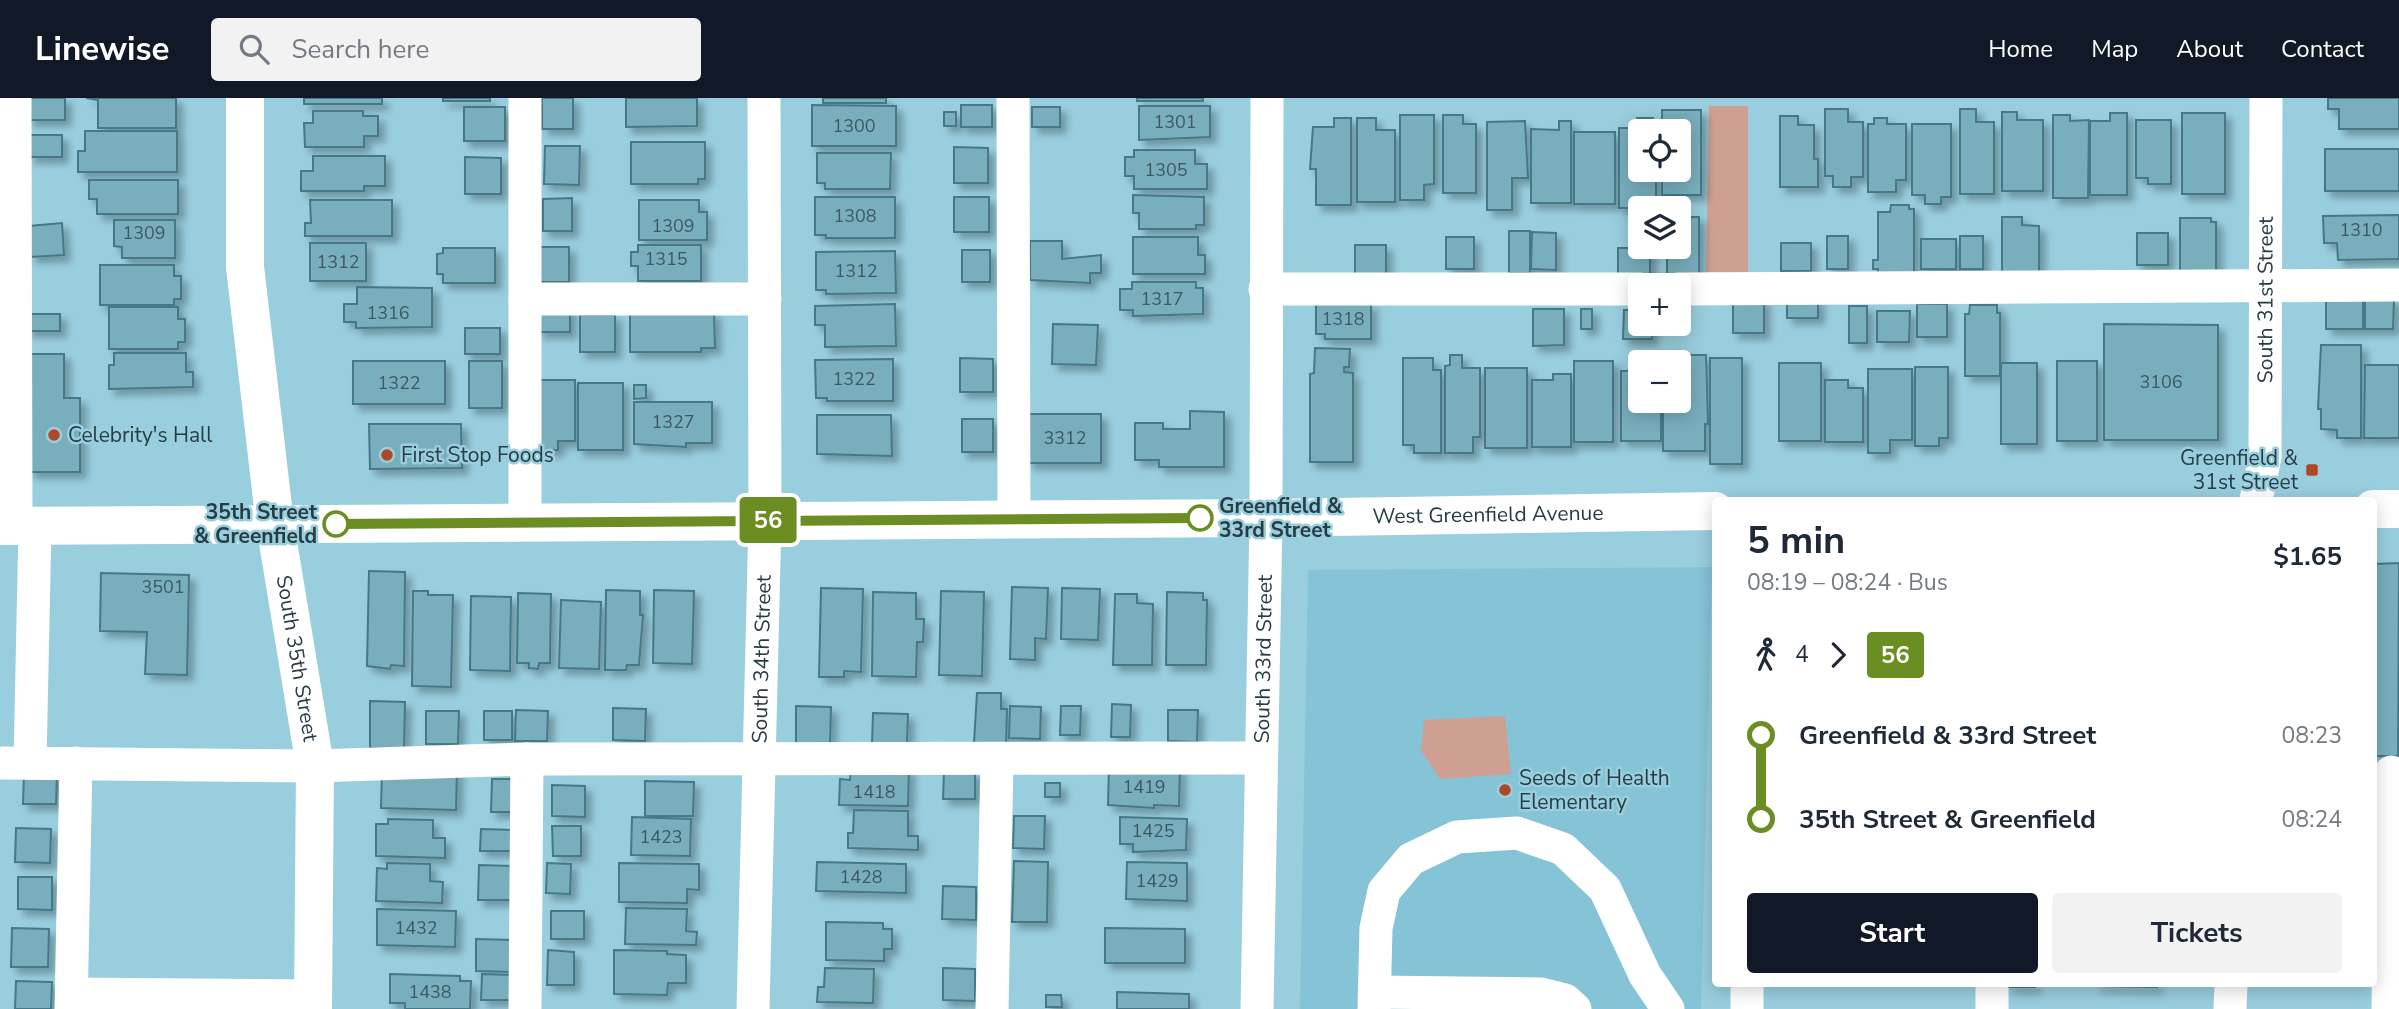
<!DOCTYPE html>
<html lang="en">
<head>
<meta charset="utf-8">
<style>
  body { margin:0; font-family:"Nunito Sans",sans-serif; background:#f2f2f3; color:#1f2937; height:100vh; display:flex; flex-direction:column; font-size:26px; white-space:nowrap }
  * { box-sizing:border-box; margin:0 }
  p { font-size:23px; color:#747a83 }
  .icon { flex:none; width:38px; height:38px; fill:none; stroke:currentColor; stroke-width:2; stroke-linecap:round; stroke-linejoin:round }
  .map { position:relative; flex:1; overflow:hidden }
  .details { position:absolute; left:1712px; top:399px; width:665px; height:490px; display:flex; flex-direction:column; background:#fff; border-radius:7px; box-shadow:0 4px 18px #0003 }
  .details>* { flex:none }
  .badge { padding:0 14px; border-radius:5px; font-size:24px; line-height:46px }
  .tools { position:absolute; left:1628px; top:21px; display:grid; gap:14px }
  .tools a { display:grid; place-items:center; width:63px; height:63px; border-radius:7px; background:#fff; box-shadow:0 4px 18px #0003; font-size:35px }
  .map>.badge { position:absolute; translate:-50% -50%; box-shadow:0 0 0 4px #fff }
  .legs { display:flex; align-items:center; gap:10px; height:77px; padding:0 35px; font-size:23px }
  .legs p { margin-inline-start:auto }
  .head { display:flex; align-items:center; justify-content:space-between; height:119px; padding:0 35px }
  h1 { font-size:38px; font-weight:700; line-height:52px }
  .action { display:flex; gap:14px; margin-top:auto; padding:14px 35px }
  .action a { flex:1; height:80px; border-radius:7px; background:#111827; color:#fff; font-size:28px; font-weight:700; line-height:80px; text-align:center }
  .action a+a { background:#f2f2f3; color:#1f2937 }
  ul { padding:0 35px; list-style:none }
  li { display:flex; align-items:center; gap:24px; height:84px; font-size:26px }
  li i { display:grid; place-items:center; width:10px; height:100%; margin:0 9px; background:currentColor }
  li i::after { content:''; width:18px; height:18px; margin:-9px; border:5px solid; border-radius:50%; background:#fff }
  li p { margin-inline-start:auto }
  li:first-child i { background:linear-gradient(#0000 50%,currentColor 0) }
  li:last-child i { background:linear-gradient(currentColor 50%,#0000 0) }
  header { display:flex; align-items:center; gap:42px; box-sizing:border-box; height:98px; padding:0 35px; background:#111827; color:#fff }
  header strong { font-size:33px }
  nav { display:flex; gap:38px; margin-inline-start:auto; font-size:24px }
  .search { width:490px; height:63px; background:#f2f2f3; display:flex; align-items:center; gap:18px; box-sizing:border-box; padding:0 24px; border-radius:7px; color:#747a83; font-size:26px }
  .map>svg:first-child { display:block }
</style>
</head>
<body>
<header>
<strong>Linewise</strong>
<div class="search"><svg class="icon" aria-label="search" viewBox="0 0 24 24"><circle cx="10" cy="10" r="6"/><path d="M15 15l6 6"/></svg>Search here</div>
<nav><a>Home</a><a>Map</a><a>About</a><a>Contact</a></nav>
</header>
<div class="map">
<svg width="2399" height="911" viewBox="0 0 2399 911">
  <defs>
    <filter id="shadow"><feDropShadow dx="6" dy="6" stdDeviation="3.5" flood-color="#0004"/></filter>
  </defs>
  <rect width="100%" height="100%" fill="#99cede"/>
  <path fill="#85c4d6" d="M1712 469 1701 911H1300L1308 472Z"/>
  <g fill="#ce9f92">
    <path d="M1709 8H1748V174H1706Z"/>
    <path d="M1505 618 1511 676 1440 681 1421 653 1424 622Z"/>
  </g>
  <g fill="#79aebd" stroke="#457987" stroke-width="2" filter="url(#shadow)">
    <rect x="28" y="0" width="37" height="22"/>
    <path d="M86 0H176V30H98V2Z"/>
    <rect x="304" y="0" width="78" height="6"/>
    <rect x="443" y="0" width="47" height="3"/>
    <rect x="542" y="0" width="31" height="31"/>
    <path d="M626 0H697V28L626 29Z"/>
    <rect x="823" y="0" width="63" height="5"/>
    <rect x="1137" y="0" width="66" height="3"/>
    <path d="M2328 0H2399V31H2339V11H2328Z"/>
    <path d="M812 7 896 8V48H812Z"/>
    <rect x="961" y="7" width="31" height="22"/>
    <path d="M1139 8H1210V39L1139 42Z"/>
    <rect x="464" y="9" width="41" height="34"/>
    <rect x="1032" y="9" width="28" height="20"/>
    <path d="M1825 11H1848V24H1863V79H1851V89H1833V78H1825Z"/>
    <path d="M1960 11H1976V24H1994V96H1960Z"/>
    <path d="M1662 12H1701V97H1662V72H1678V33H1662Z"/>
    <path d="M313 13H363V18H378V38H364V49H305L304 25H313Z"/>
    <rect x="944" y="14" width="12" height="14"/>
    <path d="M2002 14H2017V22H2043V93H2002Z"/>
    <path d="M2110 15H2127V97H2090V23H2110Z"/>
    <rect x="2182" y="15" width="43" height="81"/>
    <path d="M1400 17H1434V86L1424 87V102H1400Z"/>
    <path d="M1443 17H1463V26H1476V95H1443Z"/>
    <path d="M2053 17H2070V23L2089 22 2088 100H2053Z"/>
    <path d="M1780 18H1798V27H1814V61H1818V89H1780Z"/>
    <path d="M1334 20H1351V107H1316V71H1310L1313 29H1334Z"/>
    <path d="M1357 20H1376V32H1395V104H1357Z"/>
    <path d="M1637 20H1653V29H1656V33H1640V72H1656V104H1640V110H1619V30H1638Z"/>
    <path d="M1874 20H1887V26H1906V82H1896V94H1868V26H1874Z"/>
    <path d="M2136 22H2171V86H2148V80H2136Z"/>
    <path d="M1525 23 1528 80H1512V112H1487V24Z"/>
    <path d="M1559 23H1571V105H1531V31L1559 32Z"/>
    <path d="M1912 26H1951V99H1941V106H1925V97H1912Z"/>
    <path d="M85 33H177V74H78V53H85Z"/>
    <rect x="1574" y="34" width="41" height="72"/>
    <rect x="29" y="37" width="33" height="22"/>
    <path d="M631 44H705V81H698V86H631Z"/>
    <path d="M545 48H580L579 87 544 86Z"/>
    <path d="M954 49 988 50V85H954Z"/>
    <rect x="2325" y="51" width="74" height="42"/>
    <path d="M1134 52H1195V66H1207V91H1134V78H1125V59H1134Z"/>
    <path d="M817 55H891L890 91H825V85H817Z"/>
    <path d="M313 58H385V88H364V93H301V73H313Z"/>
    <path d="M465 59 501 60V96H465Z"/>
    <path d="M89 82H178V116H97V101H89Z"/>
    <path d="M1133 97 1204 99V127H1196V131H1139V115H1133Z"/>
    <path d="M815 99H895V140H826V137H815Z"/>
    <rect x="954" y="99" width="35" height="35"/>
    <path d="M572 100V133H543V101Z"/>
    <path d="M310 102H392V138H305V125H311Z"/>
    <path d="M639 102H699V114H707V142H639Z"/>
    <path d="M1891 107H1909V111H1914V183H1878V171H1873V162H1878V114H1890Z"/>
    <path d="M2399 117V161L2338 162 2337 145H2324L2323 118Z"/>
    <path d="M1678 119H1699V185H1667V149H1678Z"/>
    <path d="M2002 119H2022V127L2039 128V175H2002Z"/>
    <path d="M2180 120H2211V124H2216V174L2180 177Z"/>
    <path d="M114 122H175V160H122V149L114 148Z"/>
    <path d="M62 125 64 157 31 159 29 128Z"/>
    <rect x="1509" y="133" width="21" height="42"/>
    <path d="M1532 134 1556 135V172L1531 171Z"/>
    <rect x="2137" y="135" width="31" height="32"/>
    <rect x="1827" y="138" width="21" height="33"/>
    <rect x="1960" y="138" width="23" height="33"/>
    <path d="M1133 139H1198V157H1205V176H1133Z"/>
    <rect x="1446" y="139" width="28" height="32"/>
    <rect x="1921" y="141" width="35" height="30"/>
    <path d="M1030 143H1062V161L1101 157V175H1090V185L1030 182Z"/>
    <rect x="310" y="145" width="56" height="38"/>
    <rect x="1781" y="145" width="30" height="28"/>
    <path d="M638 147H701V183H638V168H631V154H638Z"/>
    <rect x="1355" y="147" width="31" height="30"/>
    <rect x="539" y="149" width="30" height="35"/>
    <path d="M443 150H495V185H443V176H437V156L443 155Z"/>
    <rect x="1618" y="150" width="32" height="28"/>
    <rect x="962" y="152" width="28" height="32"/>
    <path d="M895 153 896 195 826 196V192H816V154Z"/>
    <path d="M100 167H174V178H181V201H174V207H100Z"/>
    <path d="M1132 184H1196V190H1203V216L1133 218V212H1120V191H1132Z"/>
    <path d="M357 189 432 190V229L356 230V224H344V206H357Z"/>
    <rect x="2326" y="197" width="37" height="34"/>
    <rect x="1787" y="200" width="31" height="20"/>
    <rect x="1733" y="201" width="31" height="34"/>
    <path d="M2365 201H2394L2393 231H2365Z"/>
    <path d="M895 206 896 248 825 249V227H815V208Z"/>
    <path d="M1316 206H1371V241H1325V236H1316Z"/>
    <rect x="1917" y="206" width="30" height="33"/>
    <path d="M1970 207H1997V215H2000V278H1965V216H1969Z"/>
    <rect x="1849" y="208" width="18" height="37"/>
    <path d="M109 209H178V221H185V244H178V251H109Z"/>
    <rect x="538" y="209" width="32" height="25"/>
    <path d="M1533 211H1564V247L1533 248Z"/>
    <rect x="1581" y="211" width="11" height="20"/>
    <path d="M1624 212H1640V226H1652V241H1623Z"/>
    <path d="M1877 213H1910L1909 244H1877Z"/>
    <path d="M630 214H714L715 250H701V254H630Z"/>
    <rect x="27" y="216" width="33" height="17"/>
    <rect x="580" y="217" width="35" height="37"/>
    <path d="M1053 226 1098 227 1096 267 1052 266Z"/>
    <path d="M2104 226 2218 227V342H2104Z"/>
    <rect x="465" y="230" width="35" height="26"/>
    <path d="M2321 247H2361V340H2337V332L2321 331V311H2318Z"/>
    <path d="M1315 250 1350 251 1349 269H1344V274L1353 275V364H1310V276L1314 275Z"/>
    <path d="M114 255H186V274H193V289L109 291V267H114Z"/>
    <path d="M29 256H64V300H80V374H29Z"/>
    <path d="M1450 257H1462V270H1480V339H1473V355H1445V268L1450 267Z"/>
    <path d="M1663 257H1706L1708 326H1705V353H1663V303H1678V264H1663Z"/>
    <path d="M960 260 993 261V294H960Z"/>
    <path d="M1403 260H1433V272H1441V355H1414V347H1403Z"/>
    <rect x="1710" y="260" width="32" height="106"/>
    <path d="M893 261V303H827V300H816L815 262Z"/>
    <rect x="353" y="263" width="92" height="43"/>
    <rect x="469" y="263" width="33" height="47"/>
    <rect x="1574" y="263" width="39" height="81"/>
    <rect x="2057" y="263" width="40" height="80"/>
    <rect x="1779" y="265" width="42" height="78"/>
    <rect x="2001" y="265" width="36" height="81"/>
    <path d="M1634 267H1640V303H1661V343H1621V273H1634Z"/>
    <path d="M2365 267H2399V340H2364Z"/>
    <path d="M1915 269H1948V340H1939V348H1915Z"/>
    <rect x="1485" y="270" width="42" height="80"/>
    <path d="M1868 271H1912V342H1890V355H1868Z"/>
    <path d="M1553 276H1571V349H1532V282H1553Z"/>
    <path d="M536 282H575V343H558V352H536Z"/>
    <path d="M1825 282H1848V290H1863V344H1825Z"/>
    <rect x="578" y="285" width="45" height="67"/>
    <path d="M634 287H646V300L634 301Z"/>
    <path d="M634 304H712V345H686V349L634 346Z"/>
    <path d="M1190 313 1224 314V369H1159V362H1135V325H1163V331H1190Z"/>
    <rect x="1028" y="316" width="73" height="49"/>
    <path d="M817 317H891L892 358 817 356Z"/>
    <rect x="962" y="321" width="31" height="33"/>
    <path d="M369 326H461L462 370 370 371Z"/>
    <path d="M2399 465 2398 658H2373V466Z"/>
    <path d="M369 473 405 474 404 568 391 567 390 571 367 568Z"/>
    <path d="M101 475 189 477 187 577 145 576 147 534 100 533Z"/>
    <path d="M1012 489 1048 490 1046 541 1035 540V562L1010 561Z"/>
    <path d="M821 490 863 491 861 574 844 573V579H819Z"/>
    <path d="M1062 490 1100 491 1098 542 1061 541Z"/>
    <path d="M606 492 640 493V517H643L639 567H627L626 572H605Z"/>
    <path d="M654 492 694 493 692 566 653 565Z"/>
    <path d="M413 493H428V497H453L451 589 412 588Z"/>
    <path d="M941 493 984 494 982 578 939 577Z"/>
    <path d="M873 494 916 495V521H924L923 544H917L916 579 872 578Z"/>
    <path d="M1167 494 1203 495V502H1207L1206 567H1166Z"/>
    <path d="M518 495 551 496 550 565H539L538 571 529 570V565H517Z"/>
    <path d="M1115 496H1137V505L1153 506 1152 567H1113Z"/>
    <path d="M471 498 511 499 510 573 470 572Z"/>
    <path d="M561 502 601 504 599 571 559 570Z"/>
    <path d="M977 595H1001V611H1007L1006 646 974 645Z"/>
    <path d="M370 603 405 604 404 651 370 650Z"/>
    <path d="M1112 606 1131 607 1130 639H1111Z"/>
    <path d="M796 608 831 609 830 648H796Z"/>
    <path d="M1010 608 1041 609 1040 641 1009 640Z"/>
    <path d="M1061 608H1081L1080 637H1060Z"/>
    <path d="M613 610 646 611 645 643 613 642Z"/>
    <path d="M516 612 548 613 547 643H515Z"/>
    <path d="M1168 612H1198L1197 644 1168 643Z"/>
    <path d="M426 613H459L458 646H426Z"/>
    <rect x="484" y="613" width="28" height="29"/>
    <path d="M873 615 908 616 907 646 872 645Z"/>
    <path d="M1109 668 1180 670 1179 708 1154 707V710L1108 707Z"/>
    <path d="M851 669 909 671 908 708 839 707 840 681 850 682Z"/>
    <path d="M457 671 456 712 381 710 382 674Z"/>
    <path d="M944 673 975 674V701H943Z"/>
    <path d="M24 675H57L56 706H23Z"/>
    <path d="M492 681H515L514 714H491Z"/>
    <path d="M645 683 694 684 693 718H645Z"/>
    <rect x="1045" y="685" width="15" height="14"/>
    <path d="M552 687 585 688V719L552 718Z"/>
    <path d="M854 712 908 713V738H918V752L848 750V735H853Z"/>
    <path d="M1014 718H1045L1044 751 1013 750Z"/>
    <path d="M632 719 691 721 690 758 631 757Z"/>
    <path d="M1120 719 1187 721 1186 752 1133 754V746H1120Z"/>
    <path d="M388 721 433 722V740H445V760L376 758V726H388Z"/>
    <path d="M552 728H581V758H553Z"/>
    <path d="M16 730 51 731 50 765 15 764Z"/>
    <path d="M481 731 514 732 513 753H480Z"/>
    <path d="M1014 763 1048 764 1047 824H1012Z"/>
    <path d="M817 764 906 766V795L816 793Z"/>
    <path d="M1127 764 1187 765V803L1126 801Z"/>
    <path d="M387 765 430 766V783L443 784 442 805 376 803 377 770 387 771Z"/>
    <path d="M547 765 571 766 570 796 546 795Z"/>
    <path d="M619 765 699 766V792L687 791V805L619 804Z"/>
    <path d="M479 767 513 768 512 802H478Z"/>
    <path d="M18 779H52V812L18 811Z"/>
    <path d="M943 788 976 789V822L942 821Z"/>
    <path d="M626 810 687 811 686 833 697 834 696 847 625 846Z"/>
    <path d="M377 811 456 813 455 849 377 847Z"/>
    <rect x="551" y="813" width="33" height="28"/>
    <path d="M826 824 883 825V831H892V851H884V863L826 862Z"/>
    <path d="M12 830 49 831 48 869H11Z"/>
    <path d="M1105 830 1185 831V865H1105Z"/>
    <path d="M476 841 513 842V874L476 873Z"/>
    <path d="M548 852 574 854V887H547Z"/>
    <path d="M614 852 667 853V856L686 857V885H668L667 897 614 896Z"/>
    <path d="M825 870 874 871 873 905 817 904 818 889H824Z"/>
    <path d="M943 870 975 871V903L943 902Z"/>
    <path d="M390 876 460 878V883H471L470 911H405V905H390Z"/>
    <path d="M482 876 511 877V902H481Z"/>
    <path d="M16 883 52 884 51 911H15Z"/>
    <rect x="2008" y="886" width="27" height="3"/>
    <path d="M2095 886H2157V889L2095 888Z"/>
    <path d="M1117 894 1189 896V911H1117Z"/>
    <path d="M1046 897H1061L1062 909H1046Z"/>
  </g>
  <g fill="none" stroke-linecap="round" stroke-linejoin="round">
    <g stroke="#fff" stroke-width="33">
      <path d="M15 0 16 428"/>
      <path d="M525 0V425"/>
      <path d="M1013 0 1014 421"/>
      <path d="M1265 191H1640"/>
      <path d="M1678 191 2399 187"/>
      <path d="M525 201H765"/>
      <path id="s1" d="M2256 402 2265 359 2266 0"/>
      <path d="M0 665 315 668 527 661 1261 660"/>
      <path d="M30 665 35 428"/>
      <path d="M1375 894 1541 896 1565 902 1575 911"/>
      <path d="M72 896 313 898"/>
      <path d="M71 911 76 665"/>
      <path d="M525 911 527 661"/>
      <path id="s2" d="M753 911 765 422 764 0"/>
      <path d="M992 911 997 662"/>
      <path id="s3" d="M1257 911 1266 420 1267 0"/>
      <path d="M1374 911 1376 830 1384 793 1411 761 1457 739 1517 735 1563 751 1605 791 1645 877 1668 911"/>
      <path d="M1747 911V886"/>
      <path d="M1992 911V886"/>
      <path d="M2230 911 2231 886"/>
      <path d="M2388 911 2391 674"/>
    </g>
    <g stroke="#fff" stroke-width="38">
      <path id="s4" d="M245 0V169L275 426 315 668 313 911"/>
      <path d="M2373 411H2399"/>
      <path id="s5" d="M0 428 1266 420 1715 413"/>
    </g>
  </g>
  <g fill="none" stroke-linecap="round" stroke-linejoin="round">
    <g stroke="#fff" stroke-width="16">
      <path id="line-1" d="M336 426 1200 420"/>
    </g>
    <use href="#line-1" stroke="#6b8e23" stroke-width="10"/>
  </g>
  <g fill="#ae4627" stroke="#99cede" stroke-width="2.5">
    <circle cx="54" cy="337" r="7"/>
    <circle cx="387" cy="357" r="7"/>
    <rect x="2305" y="365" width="14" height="14" rx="3.5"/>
    <circle cx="1505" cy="692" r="7"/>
  </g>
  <g fill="#fff" stroke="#6b8e23" stroke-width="3.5">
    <circle cx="1200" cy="420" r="12"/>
    <circle cx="336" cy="426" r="12"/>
  </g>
  <g text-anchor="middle" stroke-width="5" stroke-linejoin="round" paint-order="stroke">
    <g font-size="18" fill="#3c5962">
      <text x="1175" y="30">1301</text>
      <text x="854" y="34">1300</text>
      <text x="1166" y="78">1305</text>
      <text x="855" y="124">1308</text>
      <text x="673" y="134">1309</text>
      <text x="2361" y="138">1310</text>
      <text x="144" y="141">1309</text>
      <text x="666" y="167">1315</text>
      <text x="338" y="170">1312</text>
      <text x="856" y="179">1312</text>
      <text x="1162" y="207">1317</text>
      <text x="388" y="221">1316</text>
      <text x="1343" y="227">1318</text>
      <text x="854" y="287">1322</text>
      <text x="2161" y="290">3106</text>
      <text x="399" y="291">1322</text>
      <text x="673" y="330">1327</text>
      <text x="1065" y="346">3312</text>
      <text x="163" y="495">3501</text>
      <text x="1144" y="695">1419</text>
      <text x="874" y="700">1418</text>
      <text x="1153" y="739">1425</text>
      <text x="661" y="745">1423</text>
      <text x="861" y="785">1428</text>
      <text x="1157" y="789">1429</text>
      <text x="416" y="836">1432</text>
      <text x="430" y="900">1438</text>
    </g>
    <g font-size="21" fill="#273d43" stroke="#99cede">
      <text dy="7" stroke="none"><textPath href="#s1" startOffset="201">South 31st Street</textPath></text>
      <text dy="7" stroke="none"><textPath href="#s5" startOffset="1488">West Greenfield Avenue</textPath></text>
      <text dy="7" stroke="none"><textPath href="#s4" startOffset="564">South 35th Street</textPath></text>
      <text dy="7" stroke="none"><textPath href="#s2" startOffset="350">South 34th Street</textPath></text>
      <text dy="7" stroke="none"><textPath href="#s3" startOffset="350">South 33rd Street</textPath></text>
    </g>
    <g font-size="21" fill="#273d43" stroke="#99cede" text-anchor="start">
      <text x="68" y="344">Celebrity's Hall</text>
      <text x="401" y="364">First Stop Foods</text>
      <text x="2298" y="367" text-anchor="end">Greenfield &amp;<tspan x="2298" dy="24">31st Street</tspan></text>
      <text x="1519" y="687">Seeds of Health<tspan x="1519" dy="24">Elementary</tspan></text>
    </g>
    <g font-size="21" font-weight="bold" fill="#273d43" stroke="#99cede" text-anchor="start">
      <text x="1219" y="415">Greenfield &amp;<tspan x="1219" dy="24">33rd Street</tspan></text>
      <text x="317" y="421" text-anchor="end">35th Street<tspan x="317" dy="24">&amp; Greenfield</tspan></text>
    </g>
  </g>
</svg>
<div class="tools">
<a><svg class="icon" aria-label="locate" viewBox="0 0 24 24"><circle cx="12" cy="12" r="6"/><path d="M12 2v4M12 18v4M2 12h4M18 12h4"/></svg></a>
<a><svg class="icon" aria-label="layers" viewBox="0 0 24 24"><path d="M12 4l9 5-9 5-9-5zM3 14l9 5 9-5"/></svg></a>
<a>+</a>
<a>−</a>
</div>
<b class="badge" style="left:768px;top:422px;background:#6b8e23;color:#fff">56</b>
<section class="details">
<div class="head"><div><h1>5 min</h1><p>08:19 – 08:24 · Bus</p></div><b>$1.65</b></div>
<div class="legs"><svg class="icon" aria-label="walk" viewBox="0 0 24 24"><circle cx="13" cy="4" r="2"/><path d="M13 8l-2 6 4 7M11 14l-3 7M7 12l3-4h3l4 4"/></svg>4<svg class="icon" aria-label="forward" viewBox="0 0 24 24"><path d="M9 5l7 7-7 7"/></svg><b class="badge" style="background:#6b8e23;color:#fff">56</b></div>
<ul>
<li><i style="color:#6b8e23"></i><b>Greenfield &amp; 33rd Street</b><p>08:23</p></li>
<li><i style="color:#6b8e23"></i><b>35th Street &amp; Greenfield</b><p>08:24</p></li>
</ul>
<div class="action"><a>Start</a><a>Tickets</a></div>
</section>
</div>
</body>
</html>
